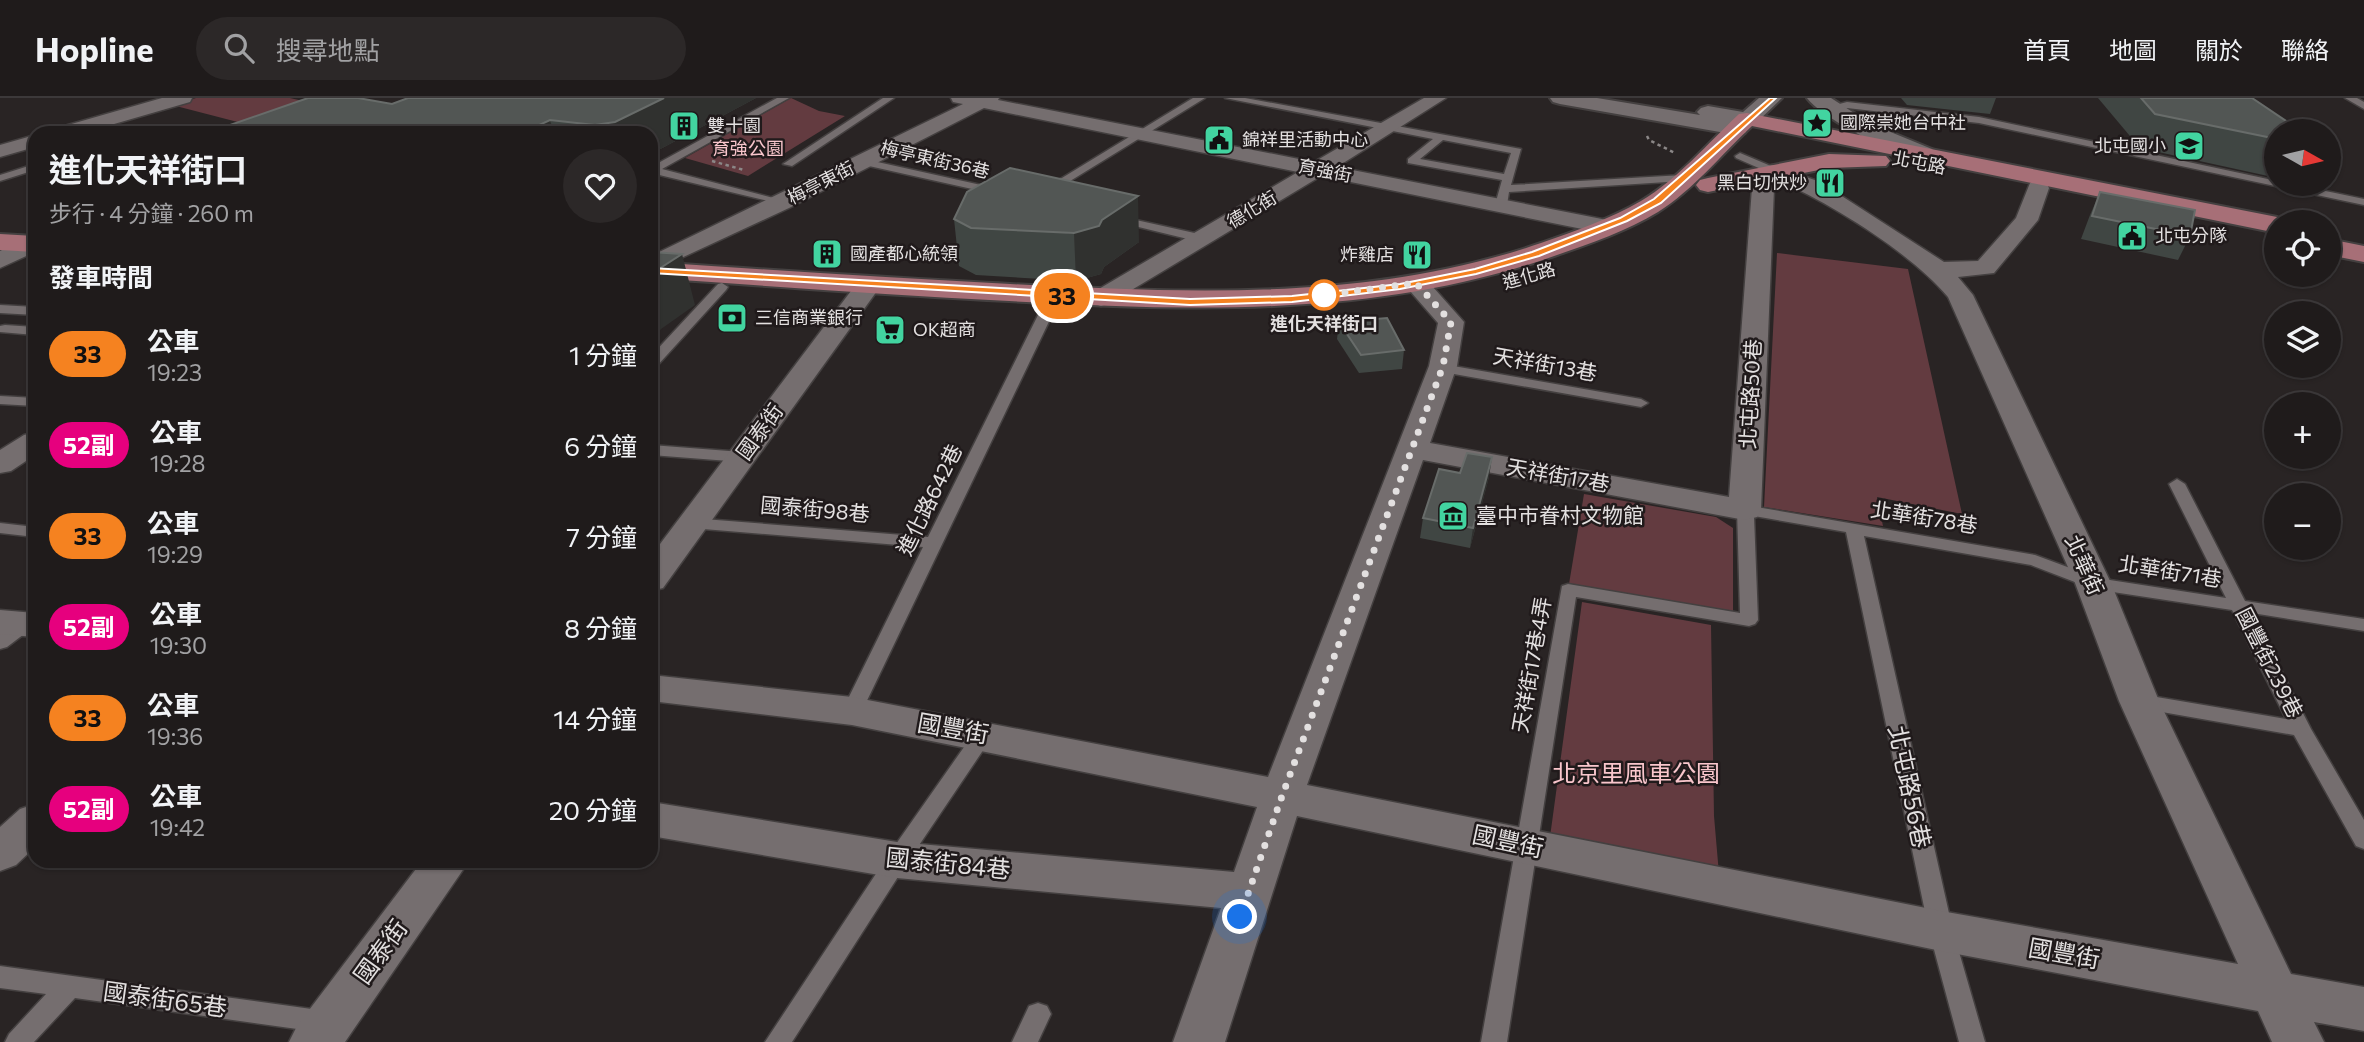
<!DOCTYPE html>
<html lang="zh-TW">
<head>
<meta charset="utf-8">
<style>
  body { margin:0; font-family:Commissioner,"Noto Sans TC",sans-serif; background:#2c2828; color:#f1f3f6; height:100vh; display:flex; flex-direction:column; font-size:26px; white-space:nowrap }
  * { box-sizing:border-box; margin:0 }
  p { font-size:23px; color:#a1a1a3 }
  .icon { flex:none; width:38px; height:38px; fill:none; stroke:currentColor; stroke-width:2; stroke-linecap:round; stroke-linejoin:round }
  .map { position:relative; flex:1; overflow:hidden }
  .drawer { position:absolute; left:28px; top:28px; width:630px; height:742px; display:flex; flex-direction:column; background:#1f1b1b; border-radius:21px; box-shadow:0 2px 5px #0004,0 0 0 2px #3c393a }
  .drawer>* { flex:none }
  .badge { padding:0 14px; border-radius:23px; font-size:24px; line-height:46px }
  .needle { width:46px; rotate:98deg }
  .controls { position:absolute; left:2264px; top:21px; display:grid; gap:14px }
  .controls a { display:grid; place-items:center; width:77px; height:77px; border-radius:50%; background:#1f1b1b; box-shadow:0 2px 5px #0004,0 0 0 2px #3c393a; font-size:35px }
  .you { position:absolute; width:35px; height:35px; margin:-18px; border:5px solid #fff; border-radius:50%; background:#1a73e8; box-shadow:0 0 0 10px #1a73e833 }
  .map>.badge { position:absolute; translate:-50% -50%; box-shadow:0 0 0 4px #fff }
  h2 { padding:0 21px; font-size:26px; line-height:63px }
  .round { display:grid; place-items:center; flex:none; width:74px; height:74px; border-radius:37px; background:#2c2828 }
  .head { display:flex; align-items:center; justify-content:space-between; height:119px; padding:0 21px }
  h1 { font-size:33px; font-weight:700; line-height:52px }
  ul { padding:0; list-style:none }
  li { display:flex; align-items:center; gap:21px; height:91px; padding:0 21px }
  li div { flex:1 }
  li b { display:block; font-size:26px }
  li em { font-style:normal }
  li .badge { min-width:77px; font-weight:700; text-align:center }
  header { display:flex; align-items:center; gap:42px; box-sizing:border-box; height:98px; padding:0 35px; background:#1f1b1b; border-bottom:2px solid #3c393a }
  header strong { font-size:33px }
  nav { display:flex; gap:38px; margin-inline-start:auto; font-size:24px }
  .search { width:490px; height:63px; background:#2c2828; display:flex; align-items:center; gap:18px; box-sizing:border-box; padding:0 24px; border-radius:38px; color:#a1a1a3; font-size:26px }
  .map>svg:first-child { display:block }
</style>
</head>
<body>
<header>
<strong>Hopline</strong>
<div class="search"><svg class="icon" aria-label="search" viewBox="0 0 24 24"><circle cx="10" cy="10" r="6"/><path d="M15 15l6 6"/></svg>搜尋地點</div>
<nav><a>首頁</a><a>地圖</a><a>關於</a><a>聯絡</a></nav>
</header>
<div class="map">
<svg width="2364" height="944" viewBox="0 0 2364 944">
  <rect width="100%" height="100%" fill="#292424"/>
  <g fill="#633b40">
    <path d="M196 0H290L338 11 272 33 172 7Z"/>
    <path d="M791 0 819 13 845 18 748 78 685 60Z"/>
    <path d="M1777 155 1908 171 1962 416 1877 399 1883 428 1764 409Z"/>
    <path d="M1584 396 1716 419 1733 430V513L1569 486Z"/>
    <path d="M1582 504 1711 527 1714 718 1719 776 1550 739Z"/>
  </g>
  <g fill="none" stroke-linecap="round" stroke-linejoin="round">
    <g stroke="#444040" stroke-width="3">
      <g id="service">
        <path d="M777 0H789L662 71 785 103V107L651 75V69Z"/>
        <path d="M883 0H894L792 68 783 66Z"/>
        <path d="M1193 0H1205L1049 96 1039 94Z"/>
        <path d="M1225 0H1245L1521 51 1511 87 1683 77 1688 80 1683 83 1509 94 1507 107 1501 110 1495 107 1502 82 1408 65V61L1433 41ZM1443 42 1511 55 1504 76 1420 61Z"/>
        <path d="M2345 0H2357L2364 4V11Z"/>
        <path d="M1847 4 1979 19 2277 83V86H2292L2364 101V107L1979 25 1847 10 1829 13 1824 10Z"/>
        <path d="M1740 55 1778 71 1779 73 1770 75 1736 60 1735 58Z"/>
        <path d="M864 61 999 91 1005 94 999 97 860 66 859 64Z"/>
        <path d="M35 66V72L0 83V77Z"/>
        <path d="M1118 118 1208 138 1210 141 1204 145 1114 123V119Z"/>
        <path d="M722 185 728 189 726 192 656 269 651 270V258L718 186Z"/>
        <path d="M0 207 35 209V217L0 215Z"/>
        <path d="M1048 207 1055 211 862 613 859 618H845L842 613 923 449 691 430 683 425 691 420 928 439 1041 211Z"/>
        <path d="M5 227 35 229V237L0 234V228Z"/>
        <path d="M1442 266 1641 301 1648 305 1641 309 1437 273 1435 270Z"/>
        <path d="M0 298 35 300V308L0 306Z"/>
        <path d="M651 347 742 354 750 359 742 364 651 357Z"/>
        <path d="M2177 381 2185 386 2245 503 2364 521V533L2252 515 2311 631 2364 722V751L2356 748 2294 637 2139 610 2132 608 2129 603 2132 598 2139 596 2286 621 2232 512 2093 491 2031 467 1864 438 1953 833 1985 944H1959L1929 833 1846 434 1754 418 1758 522 1755 526 1749 528 1576 499 1507 944H1481L1562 488 1568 486 1740 515 1737 412 1745 407 2035 457 2097 480 2226 500 2169 386Z"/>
        <path d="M0 425 35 429V439L0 435Z"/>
        <path d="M25 520 34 526 32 530 7 549 0 551V536Z"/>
        <path d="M983 630 990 632 993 637 990 642 905 768 792 944H765L889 756 976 632Z"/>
        <path d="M0 868 326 913 335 916 339 924 335 932 326 935 75 900 34 944H5L9 936 46 896 0 890Z"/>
        <path d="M1038 905 1047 908 1051 916 1038 944H1012L1029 908Z"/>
      </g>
    </g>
    <g stroke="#444040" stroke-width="3">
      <g id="minor">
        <path d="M162 0H192L190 4 83 35H51L54 31Z"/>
        <path d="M951 0H999L998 2 1314 64 1424 0H1446L1337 69 1607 122 1615 124 1619 129 1615 134 1607 136 1321 78 1110 205 1101 208 1092 205 1088 200 1092 195 1298 74 984 10 789 110 651 174V158L963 6 953 4Z"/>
        <path d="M35 37V49L0 59V47Z"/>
        <path d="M1774 67 1820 84 1944 164 1978 163 2016 120 2030 85H2046L2049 90 2038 122 1994 175 1958 179 1973 197 2111 485 2159 603 2291 876 2364 889V933L2314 924 2324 944H2272L2258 913 1941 853 1297 718 1225 944H1173L1221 810 897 780 651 738V704L897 744 1234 774 1257 709 852 627 651 603V577L852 599 1268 679 1429 268 1438 225 1403 185 1407 180 1416 177 1425 180 1464 224 1457 268 1430 345 1729 399 1752 90 1766 68ZM1779 83C1831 105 1912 156 1948 199L2075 485 2119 603 2238 866 1941 813 1307 687 1423 362 1745 422 1757 419 1761 412 1774 90Z"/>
        <path d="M35 139V154L0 170V153L25 141Z"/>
        <path d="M869 178 878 181 882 186 663 490 651 493V458L860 181Z"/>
        <path d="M35 334V357L11 373 0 375V352L24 337Z"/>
        <path d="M0 512 35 515V539L0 536Z"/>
        <path d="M35 706V749L16 767 0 773V729L20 711Z"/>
        <path d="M422 763H469L345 944H289L297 928Z"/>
      </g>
    </g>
    <g stroke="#444040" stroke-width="4">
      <g id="secondary">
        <path d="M1550 0H1597L1700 17 1697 14 1701 10 1708 8 1743 14 1759 0H1782L1755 26 1746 27 1748 30 1745 35 1737 37 1560 6 1553 4Z"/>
        <path d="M1807 0H1831L1871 26 1932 51 1935 56 1932 61C1909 67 1821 20 1807 0Z"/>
      </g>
    </g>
    <g stroke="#444040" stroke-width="4">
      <g id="primary">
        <path d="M1747 15 2277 119 2288 124H2277V135L1752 28C1721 57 1693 92 1658 114 1627 133 1591 145 1557 157 1380 220 1194 213 1009 203 889 197 770 188 651 180V164C771 172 890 180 1010 186 1188 195 1370 204 1541 145 1575 133 1610 121 1641 103 1678 81 1708 45 1739 16Z"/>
        <path d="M1829 56 1886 58 1890 63 1886 68 1829 70 1708 94 1700 92 1696 87 1700 82 1708 80Z"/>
        <path d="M0 136 35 138V154L0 152Z"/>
        <path d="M2329 141 2364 148V164L2329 157Z"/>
      </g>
    </g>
    <g stroke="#8b8787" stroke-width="2.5" stroke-dasharray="3.5 3.5" stroke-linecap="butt">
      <path d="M1647 38 1649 42 1675 55"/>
      <path d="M712 63 744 72"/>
    </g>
    <use href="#service" fill="#756e6f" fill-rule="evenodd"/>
    <use href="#minor" fill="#756e6f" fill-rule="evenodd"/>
    <use href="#secondary" fill="#756e6f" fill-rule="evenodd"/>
    <use href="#primary" fill="#a76f77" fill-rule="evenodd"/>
  </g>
  <g fill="#404643">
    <path d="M756 0 651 56V35H207Z"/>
    <path d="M1901 0H1996L1990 16 1907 7Z"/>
    <path d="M2098 0H2252L2277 33V80L2140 50Z"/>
    <path d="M2100 94 2190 138 2178 162 2081 141 2090 117Z"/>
    <path d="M954 121 1139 144 1104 169 1101 176 1076 183 976 177 959 168Z"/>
    <path d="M1339 224 1404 252 1402 271 1359 275 1337 241Z"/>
    <path d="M1460 375 1489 379 1470 450 1420 440 1423 420Z"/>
  </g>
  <g fill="#30312f">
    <path d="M664 0H756L651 56V35H597L595 27Z"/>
    <path d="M550 22 554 35H522Z"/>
    <path d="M1138 98 1139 144 1104 169 1101 176 1076 183 1074 135 1102 122Z"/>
    <path d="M682 156 695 207 661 231 651 243V176Z"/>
    <path d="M1492 359 1489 379 1470 450 1473 430Z"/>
  </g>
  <g fill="#525654" stroke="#686c6a" stroke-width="2">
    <path d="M308 0H358L392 6 408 0H664L615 24 595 27 550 22 522 35H207Z"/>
    <path d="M2141 0H2252L2301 33H2277V41L2155 16Z"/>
    <path d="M1010 70 1138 98 1102 122 1099 128 1074 135 971 130 954 121 967 94Z"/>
    <path d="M2100 94 2195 112 2190 138 2092 118Z"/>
    <path d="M651 154 682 156 651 176Z"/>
    <path d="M1387 220 1404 252 1361 257 1339 224Z"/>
    <path d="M1467 355 1492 359 1473 430 1423 420 1439 371 1460 375Z"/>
  </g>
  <path fill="#f58220" stroke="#fff" stroke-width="2" d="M1770 0H1776L1661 105 1627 123 1539 158 1476 176 1400 191 1292 204 1190 207 651 175 646 173 651 170 1190 201 1292 198 1400 186 1475 171 1532 154 1620 120 1654 101Z"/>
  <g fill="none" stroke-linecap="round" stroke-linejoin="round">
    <path stroke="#e3e0e0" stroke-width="7" stroke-dasharray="0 12.6" d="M1240 819 1282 698 1443 268 1451 224 1416 185 1319 198 1324 197"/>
  </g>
  <defs>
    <g id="sight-square" transform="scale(1.575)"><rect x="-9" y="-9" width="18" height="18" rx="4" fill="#42d4a0" stroke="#201a1b"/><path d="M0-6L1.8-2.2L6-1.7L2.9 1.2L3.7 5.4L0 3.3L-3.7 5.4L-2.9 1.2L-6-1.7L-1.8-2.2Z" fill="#111"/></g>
    <g id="building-square" transform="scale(1.575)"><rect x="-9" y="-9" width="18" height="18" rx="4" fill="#42d4a0" stroke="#201a1b"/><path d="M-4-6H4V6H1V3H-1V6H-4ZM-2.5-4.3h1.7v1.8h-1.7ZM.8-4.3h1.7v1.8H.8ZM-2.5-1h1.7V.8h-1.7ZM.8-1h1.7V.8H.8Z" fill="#111"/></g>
    <g id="civic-square" transform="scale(1.575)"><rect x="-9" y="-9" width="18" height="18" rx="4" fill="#42d4a0" stroke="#201a1b"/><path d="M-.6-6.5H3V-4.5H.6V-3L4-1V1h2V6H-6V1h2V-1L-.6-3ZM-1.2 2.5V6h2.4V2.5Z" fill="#111"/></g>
    <g id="school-square" transform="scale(1.575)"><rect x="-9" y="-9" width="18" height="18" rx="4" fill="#42d4a0" stroke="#201a1b"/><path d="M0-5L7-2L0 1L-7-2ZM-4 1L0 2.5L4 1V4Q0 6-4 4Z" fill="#111"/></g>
    <g id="restaurant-square" transform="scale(1.575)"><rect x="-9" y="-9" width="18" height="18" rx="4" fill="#42d4a0" stroke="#201a1b"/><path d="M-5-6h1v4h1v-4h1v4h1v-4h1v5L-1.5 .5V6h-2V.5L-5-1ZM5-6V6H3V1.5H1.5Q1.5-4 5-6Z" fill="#111"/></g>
    <g id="bank-square" transform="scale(1.575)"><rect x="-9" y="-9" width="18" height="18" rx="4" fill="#42d4a0" stroke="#201a1b"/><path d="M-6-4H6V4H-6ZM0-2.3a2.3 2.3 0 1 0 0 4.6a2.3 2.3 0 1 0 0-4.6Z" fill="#111"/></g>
    <g id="supermarket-square" transform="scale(1.575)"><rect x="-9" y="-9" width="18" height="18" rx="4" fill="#42d4a0" stroke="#201a1b"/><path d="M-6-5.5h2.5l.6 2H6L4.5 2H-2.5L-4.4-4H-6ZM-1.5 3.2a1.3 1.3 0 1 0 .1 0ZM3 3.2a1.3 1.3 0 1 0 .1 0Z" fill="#111"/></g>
    <g id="museum-square" transform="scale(1.575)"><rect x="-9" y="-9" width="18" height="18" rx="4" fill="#42d4a0" stroke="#201a1b"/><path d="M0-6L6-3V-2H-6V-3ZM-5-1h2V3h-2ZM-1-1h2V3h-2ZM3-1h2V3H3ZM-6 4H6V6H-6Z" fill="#111"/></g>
  </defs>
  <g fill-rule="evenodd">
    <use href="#sight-square" x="1817" y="25"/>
    <use href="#building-square" x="684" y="28"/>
    <use href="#civic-square" x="1219" y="42"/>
    <use href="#school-square" x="2189" y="48"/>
    <use href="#restaurant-square" x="1830" y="85"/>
    <use href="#civic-square" x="2132" y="138"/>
    <use href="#building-square" x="827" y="156"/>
    <use href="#restaurant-square" x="1417" y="157"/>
    <use href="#bank-square" x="732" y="220"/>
    <use href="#supermarket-square" x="890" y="232"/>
    <use href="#museum-square" x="1453" y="418"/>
  </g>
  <circle fill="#fff" stroke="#f58220" stroke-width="3.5" cx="1324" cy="197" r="14"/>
  <g text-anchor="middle" stroke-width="5" stroke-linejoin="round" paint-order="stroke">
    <g font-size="18" fill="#e3e0e0" stroke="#201a1b" text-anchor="start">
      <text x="1840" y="31">國際崇她台中社</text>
      <text x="707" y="34">雙十園</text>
      <text x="1242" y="48">錦祥里活動中心</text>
      <text x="2166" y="54" text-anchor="end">北屯國小</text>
      <text x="1807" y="91" text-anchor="end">黑白切快炒</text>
      <text x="2155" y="144">北屯分隊</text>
      <text x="850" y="162">國產都心統領</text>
      <text x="1394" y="163" text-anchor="end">炸雞店</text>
      <text x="755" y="226">三信商業銀行</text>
      <text x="913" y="238">OK超商</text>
    </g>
    <g font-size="18" fill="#f9c6cc" stroke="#201a1b">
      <text x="748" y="57">育強公園</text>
    </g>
    <g font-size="18" fill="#e3e0e0" stroke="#201a1b">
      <text transform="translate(935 62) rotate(13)" y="6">梅亭東街36巷</text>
      <text transform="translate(1919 65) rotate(11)" y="6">北屯路</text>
      <text transform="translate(1325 73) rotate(11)" y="6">育強街</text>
      <text transform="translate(821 85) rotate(-27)" y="6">梅亭東街</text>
      <text transform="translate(1252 112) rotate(-31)" y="6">德化街</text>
      <text transform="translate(1529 178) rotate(-16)" y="6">進化路</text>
    </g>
    <g font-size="18" font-weight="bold" fill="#e3e0e0" stroke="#201a1b">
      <text x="1324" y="232">進化天祥街口</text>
    </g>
    <g font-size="21" fill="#e3e0e0" stroke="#201a1b">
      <text transform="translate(1545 267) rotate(10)" y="7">天祥街13巷</text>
      <text transform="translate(1751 296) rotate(-87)" y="7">北屯路50巷</text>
      <text transform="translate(760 334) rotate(-54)" y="7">國泰街</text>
      <text transform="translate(1558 378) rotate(10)" y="7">天祥街17巷</text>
      <text transform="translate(930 402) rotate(-64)" y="7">進化路642巷</text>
      <text transform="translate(815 412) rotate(5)" y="7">國泰街98巷</text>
      <text transform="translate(1924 420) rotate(9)" y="7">北華街78巷</text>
      <text transform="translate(2084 467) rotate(66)" y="7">北華街</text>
      <text transform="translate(2170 474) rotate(9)" y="7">北華街71巷</text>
      <text transform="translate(2269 565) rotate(63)" y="7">國豐街239巷</text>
      <text transform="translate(1532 567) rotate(-80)" y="7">天祥街17巷4弄</text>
    </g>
    <g font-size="21" fill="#e3e0e0" stroke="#201a1b" text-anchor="start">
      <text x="1476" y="425">臺中市眷村文物館</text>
    </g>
    <g font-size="24" fill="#e3e0e0" stroke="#201a1b">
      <text transform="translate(953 631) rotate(10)" y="8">國豐街</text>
      <text transform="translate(1909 689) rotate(78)" y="8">北屯路56巷</text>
      <text transform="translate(1508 744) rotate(12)" y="8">國豐街</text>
      <text transform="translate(948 766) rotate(6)" y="8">國泰街84巷</text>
      <text transform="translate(381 854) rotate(-54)" y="8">國泰街</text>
      <text transform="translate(2064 856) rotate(10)" y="8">國豐街</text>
      <text transform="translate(165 902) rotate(8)" y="8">國泰街65巷</text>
    </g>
    <g font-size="24" fill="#f9c6cc" stroke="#201a1b">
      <text x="1636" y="684">北京里風車公園</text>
    </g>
  </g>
</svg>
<div class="controls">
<a><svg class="needle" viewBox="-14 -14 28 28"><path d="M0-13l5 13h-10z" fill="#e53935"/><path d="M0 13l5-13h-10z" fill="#a1a1a3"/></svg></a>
<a><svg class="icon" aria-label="locate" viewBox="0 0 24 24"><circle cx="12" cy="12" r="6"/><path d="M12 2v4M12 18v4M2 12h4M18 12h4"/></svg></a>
<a><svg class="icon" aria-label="layers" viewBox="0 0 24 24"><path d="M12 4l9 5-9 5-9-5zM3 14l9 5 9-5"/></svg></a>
<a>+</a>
<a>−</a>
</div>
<div class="you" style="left:1240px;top:819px"></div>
<b class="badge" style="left:1062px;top:198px;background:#f58220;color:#111">33</b>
<section class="drawer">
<div class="head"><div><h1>進化天祥街口</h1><p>步行 · 4 分鐘 · 260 m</p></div><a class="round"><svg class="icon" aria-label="heart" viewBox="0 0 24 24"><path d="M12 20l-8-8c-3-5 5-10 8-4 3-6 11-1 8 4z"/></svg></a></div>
<h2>發車時間</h2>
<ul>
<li><span class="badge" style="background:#f58220;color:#111">33</span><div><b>公車</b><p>19:23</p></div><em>1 分鐘</em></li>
<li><span class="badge" style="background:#e6007e;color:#fff">52副</span><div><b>公車</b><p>19:28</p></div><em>6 分鐘</em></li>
<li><span class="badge" style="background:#f58220;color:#111">33</span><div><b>公車</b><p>19:29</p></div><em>7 分鐘</em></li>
<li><span class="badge" style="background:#e6007e;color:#fff">52副</span><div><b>公車</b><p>19:30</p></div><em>8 分鐘</em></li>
<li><span class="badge" style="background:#f58220;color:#111">33</span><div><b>公車</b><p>19:36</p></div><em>14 分鐘</em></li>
<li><span class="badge" style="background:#e6007e;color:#fff">52副</span><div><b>公車</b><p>19:42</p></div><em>20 分鐘</em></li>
</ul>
</section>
</div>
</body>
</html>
